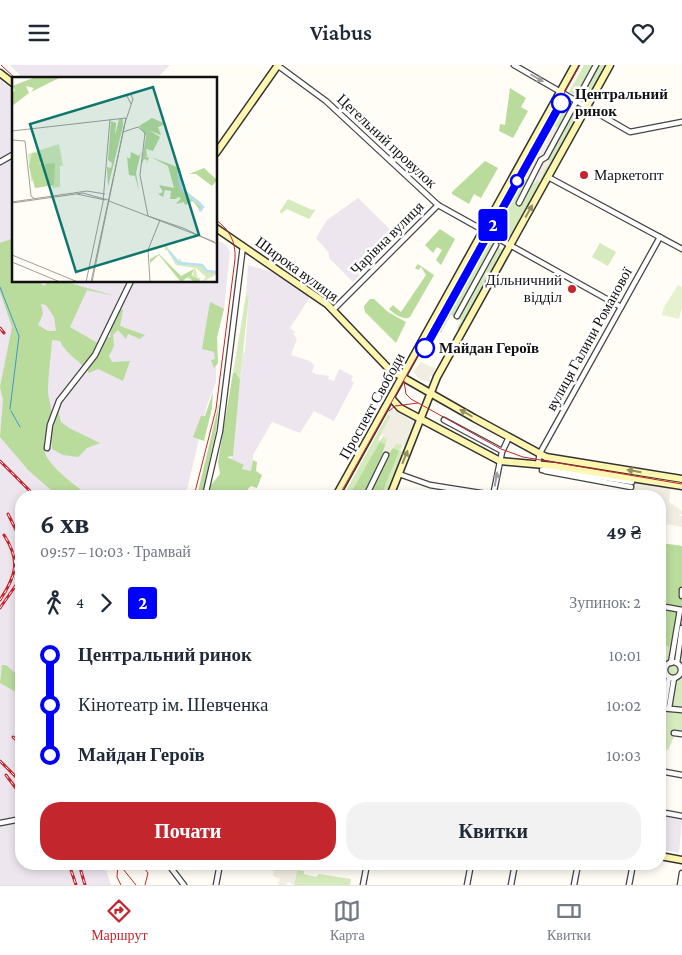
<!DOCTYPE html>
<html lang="uk">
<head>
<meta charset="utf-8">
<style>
  body { margin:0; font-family:"Crimson Pro",serif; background:#f2f2f3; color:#1f2937; height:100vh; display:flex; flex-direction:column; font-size:19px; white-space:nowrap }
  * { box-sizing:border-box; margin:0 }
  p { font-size:16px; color:#747a83 }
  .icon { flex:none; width:28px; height:28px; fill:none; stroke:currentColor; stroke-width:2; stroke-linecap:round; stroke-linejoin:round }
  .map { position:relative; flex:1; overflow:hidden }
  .sheet { position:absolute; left:15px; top:425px; width:651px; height:380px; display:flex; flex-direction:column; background:#fff; border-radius:20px; box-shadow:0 2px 8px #0003 }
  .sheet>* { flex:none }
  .badge { padding:0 10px; border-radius:4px; font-size:18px; line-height:32px }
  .map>.badge { position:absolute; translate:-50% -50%; box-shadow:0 0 0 2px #fff }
  .legs { display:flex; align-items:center; gap:8px; height:55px; padding:0 25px; font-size:16px }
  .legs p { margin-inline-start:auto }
  .summary { display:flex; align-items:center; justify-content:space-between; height:85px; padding:0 25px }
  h1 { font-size:28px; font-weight:600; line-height:38px }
  .primary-button { display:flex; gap:10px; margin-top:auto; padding:10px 25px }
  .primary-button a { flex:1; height:58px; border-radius:20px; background:#c4262e; color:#fff; font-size:20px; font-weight:600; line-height:58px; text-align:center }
  .primary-button a+a { background:#f2f2f3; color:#1f2937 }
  ul { padding:0 25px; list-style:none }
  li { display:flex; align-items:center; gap:18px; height:50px; font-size:19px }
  li i { display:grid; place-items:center; width:8px; height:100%; margin:0 6px; background:currentColor }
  li i::after { content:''; width:12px; height:12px; margin:-6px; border:4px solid; border-radius:50%; background:#fff }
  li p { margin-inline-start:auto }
  li:first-child i { background:linear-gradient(#0000 50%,currentColor 0) }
  li:last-child i { background:linear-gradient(currentColor 50%,#0000 0) }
  header { display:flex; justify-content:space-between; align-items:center; height:65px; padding:0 25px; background:#fff; font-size:22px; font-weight:600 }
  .menu { display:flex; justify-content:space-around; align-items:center; height:70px; border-top:1px solid #e0e1e3; background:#fff; font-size:14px; color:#747a83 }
  .menu a { display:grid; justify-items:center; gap:2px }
  .menu .active { color:#c4262e }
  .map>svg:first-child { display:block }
</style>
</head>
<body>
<header><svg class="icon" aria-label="menu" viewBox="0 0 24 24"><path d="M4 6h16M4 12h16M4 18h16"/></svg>Viabus<svg class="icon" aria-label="heart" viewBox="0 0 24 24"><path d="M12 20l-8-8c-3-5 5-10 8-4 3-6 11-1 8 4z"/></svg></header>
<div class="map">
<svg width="682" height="820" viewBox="0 0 682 820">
  <rect width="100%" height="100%" fill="#fffdf5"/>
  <g fill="#eee6ef">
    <path d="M10 0H170L156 14H24Z"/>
    <path d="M0 15 14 26V86L0 93Z"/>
    <path d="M14 91V216H216V174L226 180 230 187 224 244 217 272 216 317 207 340 187 425 182 431H21V799H104L111 820H0V98Z"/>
    <path d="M358 133 398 172 353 217 329 193V188L316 173 327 155Z"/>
    <path d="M248 200 272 207 310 232 290 263 295 267 293 269 297 274 291 290 310 296 314 300 312 307 316 309 329 311 328 314 334 316 339 304 353 311 351 315 354 318 334 356 314 346 300 368 272 357 253 390V401L251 406H248L242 404 244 401 231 394 243 289 245 286 249 231 246 230Z"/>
    <path d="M660 751 682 754 679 788 660 784Z"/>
  </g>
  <g fill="#d5ebbd">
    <path d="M584 0H607L587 35H585L569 27Z"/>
    <path d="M565 32 583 42 510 175 492 165Z"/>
    <path d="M288 134 312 145 316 144 309 154 287 144 281 149 280 146Z"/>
    <path d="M486 176 503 185 459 265 457 263 461 255 451 250 441 268 437 267 431 276Z"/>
    <path d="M600 178 616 187 608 201 592 192Z"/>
    <path d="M246 230 249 231 240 315 236 308H233Z"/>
    <path d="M388 349 391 351 378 375 380 376 384 370 394 382 396 379H403L400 385 402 387 412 361 415 362 387 431H343Z"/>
    <path d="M660 478 682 481V666L677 665 668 685 660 684Z"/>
    <path d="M297 805 304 806V809L316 812 319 809 351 814 350 820H294Z"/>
  </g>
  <g fill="#b9dc9c" fill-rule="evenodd">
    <path d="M510 23 526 33 521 42 528 46 513 73 499 66 500 59 505 60Z"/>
    <path d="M485 96 498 103 481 133 474 129 469 139 452 129V127Z"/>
    <path d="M440 164 455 174 441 200 436 195 442 185 437 182 433 188 425 180Z"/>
    <path d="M14 173V216H36L45 221 47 216H63L115 231 87 225 70 262 101 280 105 273 110 272 111 262 120 244 123 245 120 261 145 270 140 274 128 269 126 274 118 265 113 270 114 281 109 291 112 297 130 296 123 316 98 304 89 308C80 295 66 290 60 276L52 275C51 292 48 309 48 326 48 333 52 342 51 349 48 363 39 381 48 394 59 410 75 419 88 431H75L68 428 58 431 29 406 0 372 3 335 0 322 12 262 0 227V178ZM41 239 46 240 54 252 56 266H48L38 260 43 249Z"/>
    <path d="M418 199 434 210 410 252C404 256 394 249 389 244L393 240 401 247 426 210 421 202 418 205 415 203Z"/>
    <path d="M370 234H374L388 247 406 257 396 278 365 247 364 241Z"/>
    <path d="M210 237 224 244 217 272 218 298 214 303 211 295 215 294 214 287 202 284Z"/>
    <path d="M233 308H236L240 315 233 391 227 392 244 400 242 404 251 406 253 395 257 397 256 406 262 410 257 423 251 421 248 424 249 428 255 429 254 431H207L211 420 220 409 218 397Z"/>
    <path d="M213 327 212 343 204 376 193 372 201 351H205Z"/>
    <path d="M219 338 216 366 202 430 197 431Z"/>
    <path d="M58 345 61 357 69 363 100 378 87 383 78 392 63 390 52 384 51 372Z"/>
    <path d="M380 377 386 380 364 431H349Z"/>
    <path d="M393 383 399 386 381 431H367L387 391Z"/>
    <path d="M660 478 682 481V543L660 539Z"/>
    <path d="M660 543 678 546 672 582 660 580Z"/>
    <path d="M2 600H6L21 613V630L0 618Z"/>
  </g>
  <path fill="#e6f2cf" d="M678 220 682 222V242L679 254 662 250 664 242Z"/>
  <g fill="#f1ede2">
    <path d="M553 60 564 65 547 94 550 96 549 102 547 101 541 113V117L537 115 535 119 522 111Z"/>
    <path d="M421 297 436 304 434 312 431 310 429 313 431 317 420 315 413 307Z"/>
    <path d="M392 344 417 356 415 362 412 361 405 380 396 379 387 391 383 390V386L387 375 381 369 391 351 388 349Z"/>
    <path d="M632 417 671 423 669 437 682 446V449L678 450 682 451V462L667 459 666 462 660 461V431H626L629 430Z"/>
    <path d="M275 799H298L294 820 288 817 286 820H279L277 816 279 817 280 814 273 811Z"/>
  </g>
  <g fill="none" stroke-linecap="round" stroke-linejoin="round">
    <g stroke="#3f96cf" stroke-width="1">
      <path d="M8 96 11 94"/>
      <path d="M0 222 19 271 10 344"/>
      <path d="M11 346 20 362"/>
    </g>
    <g stroke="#444" stroke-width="7">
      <g id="street">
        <path d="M277 0 326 36 438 140 621 242"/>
        <path d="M514 0 630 67 682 57"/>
        <path d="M0 97 14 89"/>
        <path d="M548 112 682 184"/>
        <path d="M519 138 541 95 546 92 596 0"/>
        <path d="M333 245 438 140"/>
        <path d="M457 251 496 180"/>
        <path d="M444 355 502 386"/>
        <path d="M47 383 50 360 59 336 95 290 131 216"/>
        <path d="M538 399 540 388 660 172"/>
        <path d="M542 405H555L632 417"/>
        <path d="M545 406 631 422"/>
        <path d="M399 409 430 420 493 430"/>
        <path d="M205 431 220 366 243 181"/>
        <path d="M366 431 386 390"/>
        <path d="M493 431 502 387 509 372"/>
        <path d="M682 525V531"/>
        <path d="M660 541 682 545"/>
        <circle cx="673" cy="605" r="8"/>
        <path d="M671 598 680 545"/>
        <path d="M677 598 682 563"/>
        <path d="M660 643 682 645"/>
        <path d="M669 643 674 613"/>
        <path d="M664 644 669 612"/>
        <path d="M674 668 682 669"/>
        <path d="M660 706 682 710"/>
        <path d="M660 747 682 751"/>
        <path d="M0 758 21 754"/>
        <path d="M168 799 184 820"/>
        <path d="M216 820 220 799"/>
        <path d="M363 820 367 799"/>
        <path d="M467 820 471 799"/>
        <path d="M511 820 515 799"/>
        <path d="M574 820 578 799"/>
        <path d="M629 820 633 799"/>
        <path d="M680 820 682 808"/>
      </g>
    </g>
    <g stroke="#333" stroke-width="9">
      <g id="secondary">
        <path d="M0 8 14 19"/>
        <path d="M216 88 278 0"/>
        <path d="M216 163 327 239 390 305 474 353 546 392 682 414"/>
        <path d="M391 333 400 343 500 396 555 401 682 421"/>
        <path d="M336 431 575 0"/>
        <path d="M390 431 437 312 610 0"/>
        <path d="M660 791 682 795"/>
      </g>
    </g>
    <use href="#street" stroke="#fff" stroke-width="4.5"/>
    <use href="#secondary" stroke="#fff6b0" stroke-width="6"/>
    <g stroke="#c4262e" stroke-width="1">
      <path d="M1 0 16 14"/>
      <path d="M404 316 406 329 411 334 501 384 523 392 682 419"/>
      <path d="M389 346 395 341 418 338"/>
      <path d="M194 431 216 344 235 194C236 177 230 165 216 155"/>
      <path d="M339 431 580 0"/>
      <path d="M118 799 117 812 121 820"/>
      <path d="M119 799 136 820"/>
      <path d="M141 799 148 808 145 820"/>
    </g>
    <g stroke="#c4262e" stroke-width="3">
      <g id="rail">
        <path d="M0 263 4 268"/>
        <path d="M0 396 35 431"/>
        <path d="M8 449 21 475"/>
        <path d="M0 535C16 511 21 496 4 470"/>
        <path d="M0 543 21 513"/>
        <path d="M13 672 21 679"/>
        <path d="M0 696 21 717"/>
        <path d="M6 710 21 730"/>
        <path d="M69 799 76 820"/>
        <path d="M79 799 85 820"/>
      </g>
    </g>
    <use href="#rail" stroke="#fff" stroke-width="1" stroke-dasharray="4" stroke-linecap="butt"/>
  </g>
  <defs><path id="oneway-solid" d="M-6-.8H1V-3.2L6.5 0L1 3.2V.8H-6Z" transform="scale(1.25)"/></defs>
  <g fill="#a0a0a0">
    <use href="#oneway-solid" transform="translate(537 13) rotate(30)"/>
    <use href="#oneway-solid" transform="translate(496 414) rotate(-80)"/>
  </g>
  <g fill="#948f68">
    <use href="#oneway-solid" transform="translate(529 146) rotate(-61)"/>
    <use href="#oneway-solid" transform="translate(466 348) rotate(-150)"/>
    <use href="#oneway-solid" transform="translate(405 392) rotate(-68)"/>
    <use href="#oneway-solid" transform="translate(634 406) rotate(-171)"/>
  </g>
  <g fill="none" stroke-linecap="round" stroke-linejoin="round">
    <g stroke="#fff" stroke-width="11">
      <path id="line-1" d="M425 283 561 38"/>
    </g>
    <use href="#line-1" stroke="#00f" stroke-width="8"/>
  </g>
  <g fill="#fff" stroke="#00f" stroke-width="2.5">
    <circle cx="561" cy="38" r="9"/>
    <circle cx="517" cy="116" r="6"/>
    <circle cx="425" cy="283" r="9"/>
  </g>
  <g fill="#c4262e" stroke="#fff" stroke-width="2">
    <circle cx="584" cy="110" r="5"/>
    <circle cx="572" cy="224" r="5"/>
  </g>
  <g text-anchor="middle" stroke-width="5" stroke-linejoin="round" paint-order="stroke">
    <g font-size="15" font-weight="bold" fill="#111" stroke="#fff" text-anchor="start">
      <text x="575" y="34">Центральний<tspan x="575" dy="17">ринок</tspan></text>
      <text x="439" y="288">Майдан Героїв</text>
    </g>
    <g font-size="15" fill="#111" stroke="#fff">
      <text transform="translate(387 76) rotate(43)" y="5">Цегельний провулок</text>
      <text transform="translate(387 173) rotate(-45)" y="5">Чарівна вулиця</text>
      <text transform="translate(297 204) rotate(36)" y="5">Широка вулиця</text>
      <text transform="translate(589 274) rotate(-61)" y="5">вулиця Галини Романової</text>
      <text transform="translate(372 341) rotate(-61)" y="5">Проспект Свободи</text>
    </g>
    <g font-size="15" fill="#111" stroke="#fff" text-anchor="start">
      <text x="594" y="115">Маркетопт</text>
      <text x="562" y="220" text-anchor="end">Дільничний<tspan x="562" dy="17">відділ</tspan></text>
    </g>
  </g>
  <g transform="translate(12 12)">
    <rect width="205" height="205" fill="#fffdf5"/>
    <path d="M47 67 51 89H48V110L41 111 40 108 24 111 23 104H19L16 77ZM153 167 166 185 168 181 170 185 190 188 195 194H205V197L190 205 194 200 183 190 187 205 178 199 182 205 175 201 171 203 176 199 181 198 182 191 164 188 155 173 153 174Z" fill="#d5ebbd"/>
    <path d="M24 0H49L19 15 22 11 14 9 17 16 0 29V17L3 13 0 9ZM140 41 154 47 146 50 149 58 138 54 148 60 141 74 134 72 135 78H138L133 79 137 81 134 87 135 83 132 82 129 89 134 59 127 49ZM107 42H111V49L96 110 95 90 99 91 100 86 96 83 99 44 104 46 103 59ZM119 75 127 79 129 75 124 96 127 115 123 99 117 98 115 80 118 82ZM20 76H29L31 84 25 87H32L33 97V87L43 86 42 108 23 111 17 89 24 87 17 89ZM139 80 168 91 170 111 188 125 192 130 189 135 181 124 173 128 172 125 164 127 169 121 166 120 164 122H153H158L159 114 153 113 151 120 146 117 151 115 147 108 162 111 156 89ZM192 91 205 103 200 109 184 97H177ZM147 177 169 199 182 192 179 199 186 202 189 200 187 203 190 205H182L177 199 169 205 147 178 138 186V182Z" fill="#b9dc9c"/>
    <path fill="none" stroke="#b9e0f7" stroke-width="2.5" d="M166 96 169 112 191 130 187 134M157 174 167 186 190 188 195 194 205 195"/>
    <path fill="none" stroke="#a09f9a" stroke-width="1" d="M0 54 114 41 80 205M111 55 126 50 133 56 128 98 136 139 171 151 205 167M0 63 13 64 19 119 23 122M65 117 93 123M97 124 203 165M0 125 75 114 93 117M0 126 71 116 96 123M0 178 66 205M0 185 48 205M74 205 91 125 98 42M79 205 113 46 121 22 118 16 115 19 119 27M138 205 136 173 148 143"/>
    <path fill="#0f766e" fill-opacity="0.15" stroke="#0f766e" stroke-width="2.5" d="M141 10 187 158 64 195 18 47Z"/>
    <rect width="205" height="205" fill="none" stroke="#111" stroke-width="2.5"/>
  </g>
</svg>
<b class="badge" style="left:493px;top:160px;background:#00f;color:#fff">2</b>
<section class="sheet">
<div class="summary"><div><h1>6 хв</h1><p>09:57 – 10:03 · Трамвай</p></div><b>49 ₴</b></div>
<div class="legs"><svg class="icon" aria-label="walk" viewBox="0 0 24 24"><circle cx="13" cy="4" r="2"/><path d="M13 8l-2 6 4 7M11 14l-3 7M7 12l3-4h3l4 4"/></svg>4<svg class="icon" aria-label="forward" viewBox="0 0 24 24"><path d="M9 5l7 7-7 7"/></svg><b class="badge" style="background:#00f;color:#fff">2</b><p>Зупинок: 2</p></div>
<ul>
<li><i style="color:#00f"></i><b>Центральний ринок</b><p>10:01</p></li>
<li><i style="color:#00f"></i><span>Кінотеатр ім. Шевченка</span><p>10:02</p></li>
<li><i style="color:#00f"></i><b>Майдан Героїв</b><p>10:03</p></li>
</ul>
<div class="primary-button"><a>Почати</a><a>Квитки</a></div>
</section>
</div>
<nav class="menu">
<a class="active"><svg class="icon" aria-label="directions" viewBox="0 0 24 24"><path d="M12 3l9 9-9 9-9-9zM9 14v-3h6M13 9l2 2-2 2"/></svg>Маршрут</a>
<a><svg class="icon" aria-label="map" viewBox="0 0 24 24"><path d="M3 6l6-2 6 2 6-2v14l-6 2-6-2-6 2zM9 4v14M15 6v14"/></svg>Карта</a>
<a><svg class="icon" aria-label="tickets" viewBox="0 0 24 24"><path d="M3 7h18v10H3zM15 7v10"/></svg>Квитки</a>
</nav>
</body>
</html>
